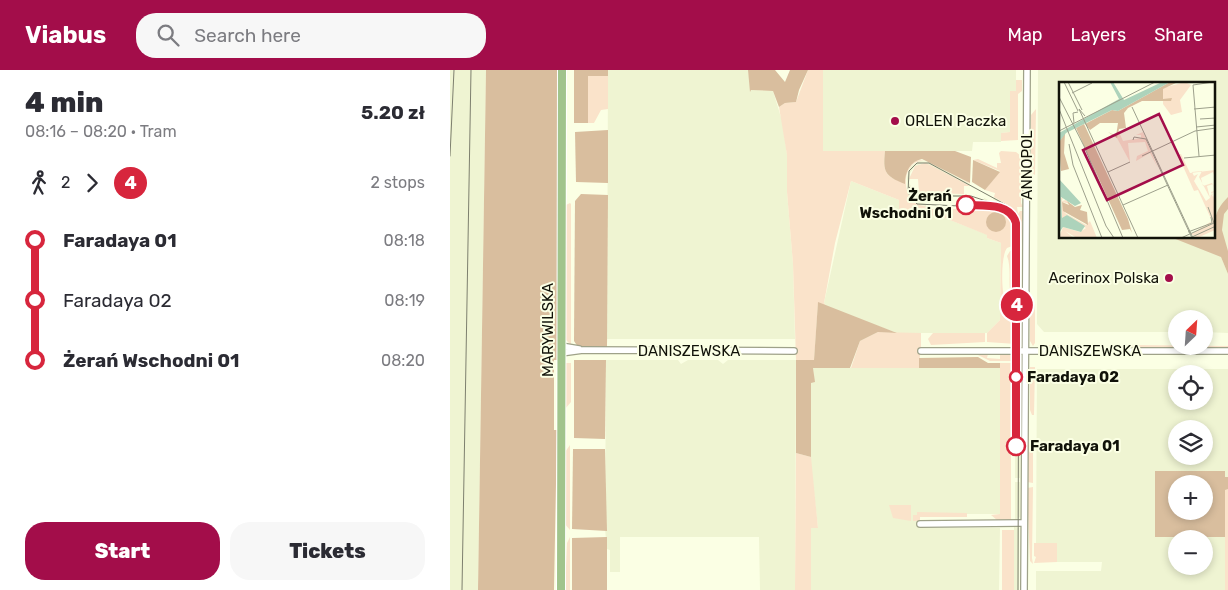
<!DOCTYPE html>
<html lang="en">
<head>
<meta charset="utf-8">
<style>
  body { margin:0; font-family:Rubik,sans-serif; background:#f7f7f7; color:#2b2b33; height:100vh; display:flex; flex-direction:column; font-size:19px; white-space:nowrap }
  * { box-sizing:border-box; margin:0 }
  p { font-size:16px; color:#7c7c81 }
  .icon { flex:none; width:28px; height:28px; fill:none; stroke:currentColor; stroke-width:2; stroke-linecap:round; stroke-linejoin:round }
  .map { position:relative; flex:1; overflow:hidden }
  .panel { display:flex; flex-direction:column; background:#fff; width:450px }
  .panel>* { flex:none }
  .badge { padding:0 10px; border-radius:16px; font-size:18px; line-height:32px }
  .needle { width:32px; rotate:25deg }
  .tools { position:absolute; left:718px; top:240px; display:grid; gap:10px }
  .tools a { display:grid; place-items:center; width:45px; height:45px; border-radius:50%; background:#fff; box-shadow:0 2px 8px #0003; font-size:25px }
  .map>.badge { position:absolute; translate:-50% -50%; box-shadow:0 0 0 2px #fff }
  .legs { display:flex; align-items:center; gap:8px; height:55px; padding:0 25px; font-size:16px }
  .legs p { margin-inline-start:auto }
  .overview { display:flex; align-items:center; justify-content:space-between; height:85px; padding:0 25px }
  h1 { font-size:28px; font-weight:800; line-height:38px }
  .button { display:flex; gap:10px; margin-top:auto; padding:10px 25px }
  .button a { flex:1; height:58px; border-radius:20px; background:#a30d4a; color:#fff; font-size:20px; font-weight:800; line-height:58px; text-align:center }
  .button a+a { background:#f7f7f7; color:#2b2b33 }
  ul { padding:0 25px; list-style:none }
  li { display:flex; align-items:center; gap:18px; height:60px; font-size:19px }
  li i { display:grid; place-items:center; width:8px; height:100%; margin:0 6px; background:currentColor }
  li i::after { content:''; width:12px; height:12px; margin:-6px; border:4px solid; border-radius:50%; background:#fff }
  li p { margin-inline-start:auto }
  li:first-child i { background:linear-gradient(#0000 50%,currentColor 0) }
  li:last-child i { background:linear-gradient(currentColor 50%,#0000 0) }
  header { display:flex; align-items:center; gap:30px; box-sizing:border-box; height:70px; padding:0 25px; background:#a30d4a; color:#fff }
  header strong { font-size:24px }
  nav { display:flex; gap:28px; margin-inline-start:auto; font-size:18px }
  .search { width:350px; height:45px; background:#f7f7f7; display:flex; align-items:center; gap:12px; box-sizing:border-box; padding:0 18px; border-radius:20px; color:#7c7c81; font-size:19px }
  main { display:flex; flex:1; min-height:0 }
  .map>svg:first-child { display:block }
</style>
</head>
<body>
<header>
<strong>Viabus</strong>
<div class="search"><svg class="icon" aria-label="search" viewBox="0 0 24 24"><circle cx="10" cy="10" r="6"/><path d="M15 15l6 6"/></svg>Search here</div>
<nav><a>Map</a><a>Layers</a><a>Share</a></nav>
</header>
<main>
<section class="panel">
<div class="overview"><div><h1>4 min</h1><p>08:16 – 08:20 · Tram</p></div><b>5.20 zł</b></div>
<div class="legs"><svg class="icon" aria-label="walk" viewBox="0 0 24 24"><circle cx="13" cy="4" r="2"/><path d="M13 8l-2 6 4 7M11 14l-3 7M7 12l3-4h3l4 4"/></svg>2<svg class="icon" aria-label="forward" viewBox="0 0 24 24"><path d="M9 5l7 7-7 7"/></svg><b class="badge" style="background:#d7263d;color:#fff">4</b><p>2 stops</p></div>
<ul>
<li><i style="color:#d7263d"></i><b>Faradaya 01</b><p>08:18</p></li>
<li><i style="color:#d7263d"></i><span>Faradaya 02</span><p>08:19</p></li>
<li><i style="color:#d7263d"></i><b>Żerań Wschodni 01</b><p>08:20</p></li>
</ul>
<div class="button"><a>Start</a><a>Tickets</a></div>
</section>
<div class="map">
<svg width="778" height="520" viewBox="0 0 778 520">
  <rect width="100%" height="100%" fill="#fbffe4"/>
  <g fill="#eff4d2" fill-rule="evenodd">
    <path d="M0 0H36L28 520H0Z"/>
    <path d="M158 0H298L301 20 323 21 333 54 337 85V122L343 194 345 269H157Z"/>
    <path d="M373 0H566V22H560V62L551 63V72H523L522 81H373Z"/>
    <path d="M588 0H778V189L771 187 778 204V263L754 262V249H726V262H594L587 254ZM610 14H764V168H610Z"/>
    <path d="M469 91 479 92 520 114V116L473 93 465 96 460 103 459 113 464 121 472 124 520 125V127H471L463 123 469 128V131L462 126 467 132 476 134V136L466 134 458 125 457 108 460 97Z"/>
    <path d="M401 111 449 130V146H490L538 165 537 168 551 173 550 250 537 263H447L377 237 374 233Z"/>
    <path d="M544 127 562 138 568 145 571 156V175L565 174V153L557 142 546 137 534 136 539 134 534 132V128L559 140 565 145 560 139 543 129Z"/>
    <path d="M565 180H571V239L565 234Z"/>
    <path d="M156 290H228L231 294 238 290H268L273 294 278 290H346L345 520H310L309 467H170V502H160V480L157 479 155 459Z"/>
    <path d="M363 298H550V444H517V447H470V458H550L549 520H361V458L368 457 361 398V312H364Z"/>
    <rect x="565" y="298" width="5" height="53"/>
    <path d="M587 299H778V407H775V401H705V466L775 467V520H586V501H651L652 492H607V473H586ZM726 304H754V331H726ZM726 359H754V386H726ZM726 469H754V496H726Z"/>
    <rect x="565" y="354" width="5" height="54"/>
    <path d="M565 412H570V447L565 450Z"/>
    <path d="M564 456 569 458V520H564Z"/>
  </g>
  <g fill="#fae3ca">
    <path d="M358 0H373V81H435C433 101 434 107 455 113 456 81 476 89 496 100 504 104 514 108 520 114 509 108 486 92 474 91 450 89 449 135 476 136V139H534V136C564 139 565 148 565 175L557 178C551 185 551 220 555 230 557 235 561 239 566 242V274L537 272V263L550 250 551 173 537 168V165L490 146H449V130L401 111 385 173 374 233 377 237 368 233 364 291 346 290 343 194 337 122V85L329 37 335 33 346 32Z"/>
    <path d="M138 5 158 6V39L151 40 144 53H138Z"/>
    <path d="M566 10H572V21L568 24V70L551 71V63L560 62V21H566Z"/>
    <path d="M586 39 585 105 581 102V45Z"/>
    <path d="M551 81 566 82 571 86V133L573 137H567L568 144 570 141H573L571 175C571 147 569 140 544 127L545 123 535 120 550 101 523 90 528 89 547 98V93H551L549 83Z"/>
    <path d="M475 93 480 95 520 116H514V124L469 123 468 109H459L465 96Z"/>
    <path d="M120 133 121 134V275L115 269 116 135Z"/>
    <path d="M565 180V234C555 221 563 201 557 186L560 181Z"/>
    <path d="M585 234V273L583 276 580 271V238Z"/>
    <path d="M428 262 471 263V284H538L537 288 550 289V284H561V291H540L528 285H470L469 298H401L410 271Z"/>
    <path d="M483 263H535V272L481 275 478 269Z"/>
    <path d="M589 275H645L641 278H588Z"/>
    <path d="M680 275 778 276V278H683Z"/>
    <path d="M115 293H121V332L115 339Z"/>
    <path d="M550 293H561V450H547L541 445 550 444Z"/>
    <path d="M580 297H585L584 345H582L580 340Z"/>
    <path d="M580 373H583V413L577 412V377Z"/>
    <path d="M120 375V460L114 453 115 382Z"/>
    <path d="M346 383 361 387 368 458H361V520H345Z"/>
    <path d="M583 417 582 488 583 494 580 491 577 418Z"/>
    <rect x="775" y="419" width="3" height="101"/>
    <path d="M439 435H461V451L443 448Z"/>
    <path d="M467 442 517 443V447H470V451H463V445H467Z"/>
    <rect x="552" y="460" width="12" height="60"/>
    <path d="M120 467V520H115L117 473Z"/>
    <path d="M584 473H607V492L584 493 586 487 584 486Z"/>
  </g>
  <g fill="#d9be9e" fill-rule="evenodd">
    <path d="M36 0H107V290H104V360H107L104 520H28Z"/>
    <path d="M124 0H158V6H138V53H124Z"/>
    <path d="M298 0H325L335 12 340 0H358L349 20 346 32 335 33 329 37 323 21 301 20 300 22Z"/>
    <path d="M158 60V113L126 112 125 62Z"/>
    <path d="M435 81H505L521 87 520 113 472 89C460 91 455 102 455 114 434 106 433 101 435 81Z"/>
    <path d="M523 90 550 102 535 120 522 112Z"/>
    <path d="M131 124 158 125 157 277H128L124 271 125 131Z"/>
    <path d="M778 127V139L774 144 772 160 778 181V204L771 187 723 168H764C764 149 765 140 778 127Z"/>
    <circle cx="546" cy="152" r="10"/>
    <path d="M368 232 447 263 428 262 410 271 400 298H363L365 312 361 313V387L346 383V290H364Z"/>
    <path d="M528 287 538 293H550V298H469V288Z"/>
    <path d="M124 290H156L155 369 124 368Z"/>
    <path d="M123 379H155L157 461 122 459Z"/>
    <path d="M705 401H775V407H778V419L775 420V467H705ZM726 414H754V441H726Z"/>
    <path d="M157 467V520H122V468Z"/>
  </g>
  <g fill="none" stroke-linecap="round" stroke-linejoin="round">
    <g stroke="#9fa289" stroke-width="8">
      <g id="minor">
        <path d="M111 276 129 279"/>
        <path d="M471 281H778"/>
        <path d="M111 283 133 280 344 281"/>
        <path d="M470 454 574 453"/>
        <path d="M574 520 577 0"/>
      </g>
    </g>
    <g stroke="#fff" stroke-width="10">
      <path id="major" d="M111 520 112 0"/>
    </g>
    <use href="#minor" stroke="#fff" stroke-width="5.5"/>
    <use href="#major" stroke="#a1c48c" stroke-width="8"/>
    <g stroke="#7d7f6e" stroke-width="1">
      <path d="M459 117 470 126H521L539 132"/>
      <path d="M552 138 467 134 458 123 459 101 467 93H479L560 137 569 152 568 520"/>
    </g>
    <g stroke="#7d7f6e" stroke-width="1">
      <path d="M0 86 4 0"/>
      <path d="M12 520 21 0"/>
    </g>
  </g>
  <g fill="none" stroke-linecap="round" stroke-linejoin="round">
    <g stroke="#fff" stroke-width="11">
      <path id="line-1" d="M516 135C533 136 560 132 566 153V376"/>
    </g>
    <use href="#line-1" stroke="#d7263d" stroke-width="8"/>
  </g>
  <g fill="#a30d4a" stroke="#fbffe4" stroke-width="2">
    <circle cx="445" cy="51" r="5"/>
    <circle cx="719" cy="208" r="5"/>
  </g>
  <g fill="#fff" stroke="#d7263d" stroke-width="2.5">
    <circle cx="516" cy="135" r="9"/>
    <circle cx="566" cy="307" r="6"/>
    <circle cx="566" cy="376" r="9"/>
  </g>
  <g text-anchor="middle" stroke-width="4" stroke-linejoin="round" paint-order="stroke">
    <g font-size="15" fill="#111209" stroke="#fbffe4" text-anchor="start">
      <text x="455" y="56">ORLEN Paczka</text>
      <text x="709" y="213" text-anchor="end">Acerinox Polska</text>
    </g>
    <g font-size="15" fill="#111209" stroke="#fbffe4">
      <text transform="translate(577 95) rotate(-90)" y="5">ANNOPOL</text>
      <text transform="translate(98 260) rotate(-90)" y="5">MARYWILSKA</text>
      <text x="239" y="286">DANISZEWSKA</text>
      <text x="640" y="286">DANISZEWSKA</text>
    </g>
    <g font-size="15" font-weight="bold" fill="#111209" stroke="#fbffe4" text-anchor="start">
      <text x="502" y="131" text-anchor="end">Żerań<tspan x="502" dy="17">Wschodni 01</tspan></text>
      <text x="577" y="312">Faradaya 02</text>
      <text x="580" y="381">Faradaya 01</text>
    </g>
  </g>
  <g transform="translate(609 12)">
    <rect width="156" height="156" fill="#fbffe4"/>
    <path d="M126 0 132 3 121 18 123 30 112 33 104 22V6ZM59 48 64 59 82 56V53H77L84 50 99 86 91 71 77 79 78 74 89 69 86 60 69 61 71 80 58 56ZM122 72 131 91 156 88V96L154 90 142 96 144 104 153 101 156 107 154 102 148 104 151 116 152 112 155 116 152 110 156 109 153 111 156 117V148L138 156 132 152 153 139 139 108 135 109 119 73ZM143 89 140 95 151 116 147 119 135 99 139 92 135 94 133 90ZM4 115 3 119 7 118 11 122 3 120 6 131 27 143 31 139 38 156H18L6 149 15 156H0L4 145 21 150 27 146 8 133 3 138 2 116Z" fill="#fae3ca" fill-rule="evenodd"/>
    <path d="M111 0H119L104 7V17L113 16 112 19H83L69 26 65 31 67 46 60 47 58 56 49 50 57 54 59 41H41L31 48 26 42 53 28 59 29ZM25 42 69 137 73 151 71 147 63 148 17 46ZM6 51 5 71 10 87 2 89 0 60ZM8 119 16 125 23 123 21 128 28 130 29 143 4 129 3 120 10 123Z" fill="#d9be9e"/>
    <path d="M51 0H54L65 18 103 0H111L59 29 53 28 7 51 0 60V51L60 17ZM0 97 22 121 16 124 2 115 3 136 8 133 26 144 22 150 4 145 0 151Z" fill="#add3bb"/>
    <path fill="none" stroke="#9da08c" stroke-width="1" d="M5 0 19 29M9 0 23 28M13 11 33 1M0 15 25 64 64 156M73 25 134 156M0 27 47 144 55 156M135 27 157 25M26 34 20 27 79 156M141 37 157 36M15 41 14 31 19 30M137 45 157 43M0 49 96 0M74 58 75 55 87 57 133 156M10 62 14 83 43 156M83 74 136 49 157 46M140 74 134 3 154 0M125 76 157 73M49 90 71 80M64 123 109 103M129 150 153 141 152 135M133 155 157 144M122 156 155 141 149 125"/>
    <path fill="#a30d4a" fill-opacity="0.15" stroke="#a30d4a" stroke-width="2.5" d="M100 32 124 83 48 118 24 68Z"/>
    <rect width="156" height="156" fill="none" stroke="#111209" stroke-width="2.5"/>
  </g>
</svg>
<div class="tools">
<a><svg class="needle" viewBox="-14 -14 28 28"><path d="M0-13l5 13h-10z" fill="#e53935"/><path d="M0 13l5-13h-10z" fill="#7c7c81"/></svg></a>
<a><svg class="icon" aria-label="locate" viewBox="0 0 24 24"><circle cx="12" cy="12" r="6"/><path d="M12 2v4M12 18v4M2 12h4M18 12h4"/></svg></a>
<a><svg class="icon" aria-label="layers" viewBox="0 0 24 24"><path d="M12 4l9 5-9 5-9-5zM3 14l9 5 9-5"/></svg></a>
<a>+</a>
<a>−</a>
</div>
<b class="badge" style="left:567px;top:235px;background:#d7263d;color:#fff">4</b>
</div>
</main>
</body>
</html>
